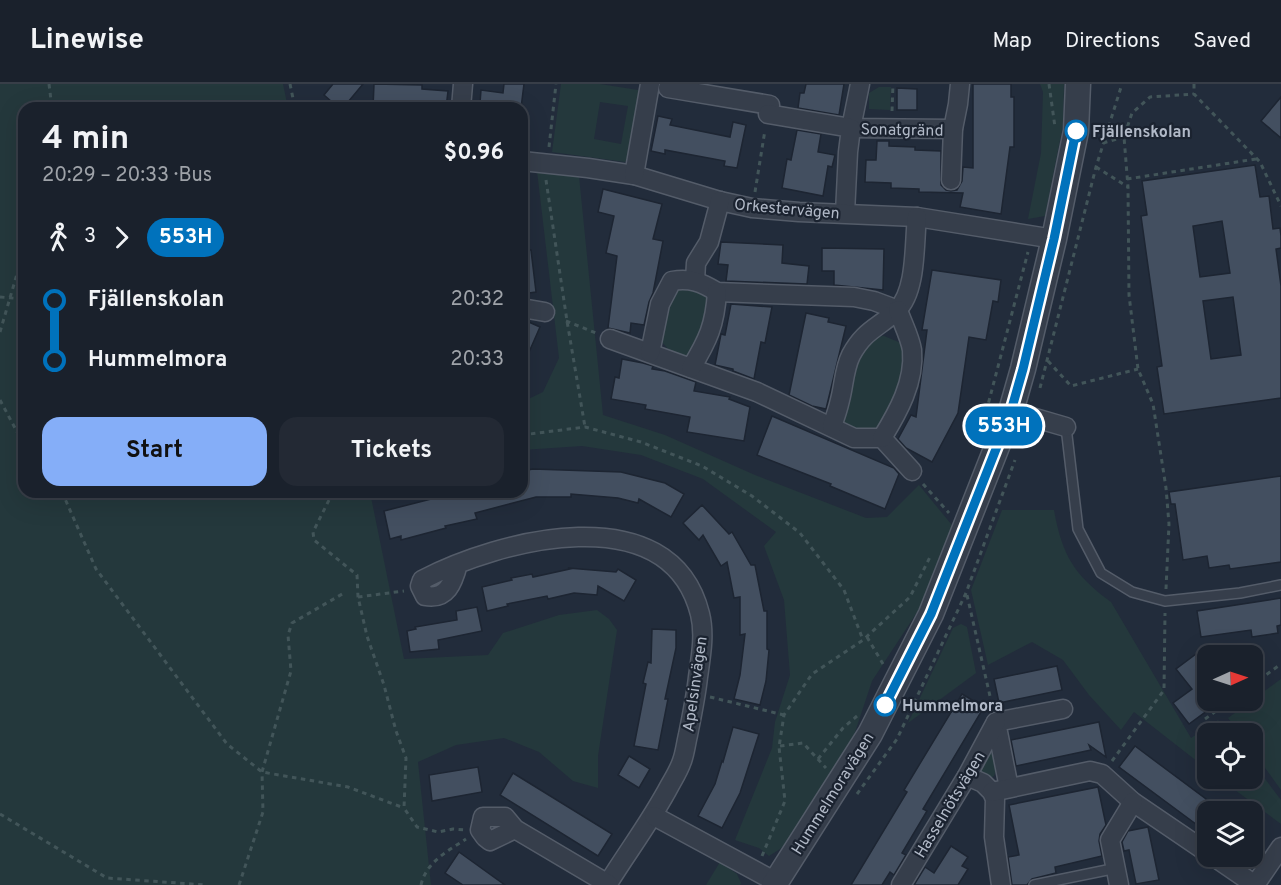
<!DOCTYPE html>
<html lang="en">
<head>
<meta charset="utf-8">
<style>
  body { margin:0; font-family:Overpass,sans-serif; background:#232934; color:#f1f3f6; height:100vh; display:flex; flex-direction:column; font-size:22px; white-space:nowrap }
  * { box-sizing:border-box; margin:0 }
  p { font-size:20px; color:#9fa3a9 }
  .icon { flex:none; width:33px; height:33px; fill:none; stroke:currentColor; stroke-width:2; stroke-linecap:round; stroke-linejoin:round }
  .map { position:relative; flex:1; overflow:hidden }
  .side { position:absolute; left:18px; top:18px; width:510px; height:396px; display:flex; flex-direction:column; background:#1a212c; border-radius:18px; box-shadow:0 6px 24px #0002,0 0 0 2px #383e48 }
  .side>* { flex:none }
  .badge { padding:0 12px; border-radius:20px; font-size:21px; line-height:39px }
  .needle { width:39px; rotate:87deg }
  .fabs { position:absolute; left:1197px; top:561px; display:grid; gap:12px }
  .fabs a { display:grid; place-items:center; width:66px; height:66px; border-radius:12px; background:#1a212c; box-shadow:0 6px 24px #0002,0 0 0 2px #383e48; font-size:30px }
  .map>.badge { position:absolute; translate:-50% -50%; box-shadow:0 0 0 3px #fff }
  .legs { display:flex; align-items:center; gap:9px; height:66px; padding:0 24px; font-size:20px }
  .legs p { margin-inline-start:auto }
  .head { display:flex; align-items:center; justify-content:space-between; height:102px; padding:0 24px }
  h1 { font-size:33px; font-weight:700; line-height:45px }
  .action { display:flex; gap:12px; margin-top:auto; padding:12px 24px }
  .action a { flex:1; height:69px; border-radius:18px; background:#85aef8; color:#111; font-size:24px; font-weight:700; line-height:69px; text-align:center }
  .action a+a { background:#232934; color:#f1f3f6 }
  ul { padding:0 24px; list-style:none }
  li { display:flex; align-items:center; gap:21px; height:60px; font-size:22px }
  li i { display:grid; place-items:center; width:9px; height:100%; margin:0 8px; background:currentColor }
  li i::after { content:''; width:15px; height:15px; margin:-8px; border:4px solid; border-radius:50%; background:#1a212c }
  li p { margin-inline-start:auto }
  li:first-child i { background:linear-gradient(#0000 50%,currentColor 0) }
  li:last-child i { background:linear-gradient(currentColor 50%,#0000 0) }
  header { display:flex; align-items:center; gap:36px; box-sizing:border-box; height:84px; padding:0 30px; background:#1a212c; border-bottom:2px solid #383e48 }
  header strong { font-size:28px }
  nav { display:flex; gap:33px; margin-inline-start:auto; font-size:21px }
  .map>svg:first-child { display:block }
</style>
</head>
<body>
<header>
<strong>Linewise</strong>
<nav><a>Map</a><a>Directions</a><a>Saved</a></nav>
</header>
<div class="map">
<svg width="1281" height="801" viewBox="0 0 1281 801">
  <rect width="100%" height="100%" fill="#222c3b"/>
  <g fill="#24383c" fill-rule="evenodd">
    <path d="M0 0H283L288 24H24V408H387L371 413 404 575 488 571 503 549 559 531 597 526 609 535 617 546 598 672V704L573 697 539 668 504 654 456 661 418 678 431 801H0Z"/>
    <path d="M561 0H600L638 6 644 13 634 68 625 78 552 68ZM600 18 628 22 621 60 594 55Z"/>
    <path d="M1040 0H1064L1063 41 1045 132 1028 135 1041 69 1043 8Z"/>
    <path d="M879 3H891L890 26 869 25V9Z"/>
    <path d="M537 87 579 92 603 331 665 351 755 391 866 434 887 433 919 401 956 446 927 513 872 597 849 666 797 750 780 765 769 772 759 764 735 756 772 664 775 638 790 591 784 516 764 462 776 448 703 395 641 371 582 362 522 366V318L543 308 559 274Z"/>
    <path d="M681 204 702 206 711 213 695 266 685 273 669 266 661 257 671 208Z"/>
    <path d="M884 252 901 259 907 265 900 306 883 340 867 350 848 345 840 336 854 277 873 253Z"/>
    <path d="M1002 426H1054C1062 471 1074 491 1111 518L1191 654 1218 636 1229 649 1208 650 1207 685 1134 628 1121 646 1089 611 1063 576 1032 558 988 581 971 506Z"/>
    <path d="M961 540 967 543 976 589 908 639 953 544Z"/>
    <path d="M1281 595V706L1253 667 1252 650 1240 649 1228 634Z"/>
    <path d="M992 661 997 683 994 692 988 696 974 683Z"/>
    <path d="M1253 679 1281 716V740L1220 695 1252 694Z"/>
    <path d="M720 778 737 790 741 799 740 801H706Z"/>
  </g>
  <g fill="#434f60" stroke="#1d2532" stroke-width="1.5" fill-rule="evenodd">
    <path d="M333 0H363L343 24H339L324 11Z"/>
    <path d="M374 0 422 1V5L448 7 446 24H373Z"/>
    <path d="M504 0H524L521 24H499V21L480 19 481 6 503 9Z"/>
    <path d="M806 0H844L839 31 798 24 800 9H804Z"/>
    <path d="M973 0H1011V13H1014V63H1010L1001 130 960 123 963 109 919 108V105L891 104V99L865 98 866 76H876L877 57H889V62L915 63V66L941 67V101L946 106 951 107 957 106 962 97 963 83 973 84Z"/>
    <path d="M897 4 917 5V26H897Z"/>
    <path d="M1281 13V54L1261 37Z"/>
    <path d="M658 32 672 35 670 41 730 53 733 38 746 41 737 84 724 82 725 77 665 66V70L651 67Z"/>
    <path d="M797 46 821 50 818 68 835 71 832 83 828 82 823 112 782 104 787 75 791 76Z"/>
    <path d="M1255 81 1260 113 1269 112 1273 145 1280 144 1281 152V164L1276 165 1281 202V314L1164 330 1157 283 1162 282 1141 132 1147 131 1142 97ZM1222 137 1230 189 1200 193 1193 142ZM1233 213 1241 271 1211 275 1203 217Z"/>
    <path d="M603 105 662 120 653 155 663 157 653 209 649 218 644 241 631 239 630 249 608 244 617 172 606 169 614 132 598 128Z"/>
    <path d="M721 158 783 161 782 179 809 182 807 200 726 197 728 181 718 180Z"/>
    <path d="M822 164 884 165 883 206 834 201V187H822Z"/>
    <path d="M522 166H531L536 208 522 210Z"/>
    <path d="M932 186 1001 196 998 218 993 217 986 256 969 253 958 329 932 378 906 364 898 355 911 331 916 333 927 246H922Z"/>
    <path d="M731 220 772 223 765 259 761 258 754 295 733 287V285L715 281 721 250 725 251Z"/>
    <path d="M806 229 829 234 828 238 846 242 826 325 812 322 789 311Z"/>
    <path d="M522 235 540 243 522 284Z"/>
    <path d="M622 275 643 279 653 282 652 285 665 287 696 298 694 307 730 313 729 315 750 323 744 357 687 348 690 333 645 325 646 321 611 315 615 293 619 294Z"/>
    <path d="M772 332 894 384 899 390 885 425 830 402 831 400 757 371Z"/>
    <path d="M533 385 621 388 665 399 684 410 671 433 639 415 638 419 618 414 571 410V413H536L475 429 477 435 445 442 446 444 401 456V452L390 455 384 427 447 411 446 408H522V387Z"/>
    <path d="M1281 392V478L1230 485 1229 481 1209 484 1207 472 1183 476 1175 420H1171L1169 408Z"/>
    <path d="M702 421 729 450 732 448 751 481H755L764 527H767V565L769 566 766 597 760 621 734 615 740 591 745 550 740 551V513L734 514 727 478 721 482 703 451 699 456 683 439Z"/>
    <path d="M568 484 616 488 618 485 636 496 624 517 598 502 597 511 574 509 548 515 547 512 507 520 508 522 487 527 482 503 512 496 511 494 532 490 533 493 570 485Z"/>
    <path d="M1281 514V541L1277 542 1278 549 1252 553 1251 546 1201 553 1197 527Z"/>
    <path d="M477 523 482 547 438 556 439 565 410 568 407 547 416 545 415 543 457 536 456 527Z"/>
    <path d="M652 545 676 546V564L665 615H668L658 666 634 662 646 600 643 599 648 578 651 579Z"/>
    <path d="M1196 570 1208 586V626L1189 640 1173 619 1192 605 1176 585Z"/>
    <path d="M1057 582 1062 606 999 619 994 595Z"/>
    <path d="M962 610 984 623 923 725 927 727 902 769 906 771 894 791 890 788 882 801H851L907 708 904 706Z"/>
    <path d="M1099 638 1106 673 1089 661 1091 666 1016 682 1011 656Z"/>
    <path d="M733 643 759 650 740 709 722 744 698 732 715 700 722 677 723 678Z"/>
    <path d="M1135 662 1206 715 1208 749 1119 683Z"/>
    <path d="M629 672 650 685 639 704 618 691Z"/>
    <path d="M478 683 482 708 432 717 429 691Z"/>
    <path d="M513 689 612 750 598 772 500 711Z"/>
    <path d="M1098 703 1106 741 1100 750 1099 757 1102 772 1055 783 1056 789 1032 795 1027 801H1012L1008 773 1019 771 1009 721Z"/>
    <path d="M1148 743 1159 796 1136 800 1129 766 1124 767 1122 758 1128 747Z"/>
    <path d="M951 762 968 773 962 782 968 785 958 801H914L925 783 934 789Z"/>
    <path d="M459 768 505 801H463L445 789Z"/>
  </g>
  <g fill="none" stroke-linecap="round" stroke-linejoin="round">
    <g stroke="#545c69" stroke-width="12">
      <g id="service">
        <path d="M1066 343 1078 445 1101 489 1132 508 1165 517 1240 509 1281 501"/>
        <path d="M1034 801 1107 786"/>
      </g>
    </g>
    <g stroke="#545c69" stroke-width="21">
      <g id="minor">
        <path d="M860 0 851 44 953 45"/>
        <path d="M668 4 770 21"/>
        <path d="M461 24 463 0"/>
        <path d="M768 30 851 44 848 68 845 129"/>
        <path d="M522 77 588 84 634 91 720 117 752 124 799 128 917 133 1054 155"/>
        <path d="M634 91 650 0"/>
        <path d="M951 96 953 45 958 20 960 0"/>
        <path d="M695 197 696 179 709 158 720 117"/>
        <path d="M522 224 545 228"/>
        <path d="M610 255 757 308 854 354H882L912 387"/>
        <path d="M650 269 660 220 672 197C690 194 701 198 717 208L854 213 874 217 898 226"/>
        <path d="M691 284C708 256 715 241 717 208"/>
        <path d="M1011 327 1066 343"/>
        <path d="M832 342C835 334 838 325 840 316 844 301 844 285 851 271 865 245 879 244 897 226 917 207 914 159 917 133"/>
        <path d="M882 354C898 328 915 298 912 266 910 253 902 238 898 226"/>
        <path d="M458 480C453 499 447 516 425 512L420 502 422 496C498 456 670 410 700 530 705 550 701 572 698 593 696 612 692 631 688 651 686 659 685 669 682 677 679 686 674 694 670 701 651 737 628 767 607 801"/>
        <path d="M967 692 983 699 992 708 995 715 994 753 1001 801"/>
        <path d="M1009 704 996 638 1063 625"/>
        <path d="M992 708 1090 687 1102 690 1133 718 1208 769"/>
        <path d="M654 732 776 798"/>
        <path d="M515 745 490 757 485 753 480 746 483 733H505L515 745 608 800"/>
        <path d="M1213 772 1255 801 1281 763"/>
        <path d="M901 801 967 692 996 638"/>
        <path d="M1119 801 1110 756 1133 718"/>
      </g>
    </g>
    <g stroke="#545c69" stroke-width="27">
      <path id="tertiary" d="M774 801 870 650 931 530 1011 327 1023 285 1054 155 1076 47 1078 0"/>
    </g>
    <g stroke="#425559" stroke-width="3" stroke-dasharray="4.5 4.5" stroke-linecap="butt">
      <path d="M49 0 52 24"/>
      <path d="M290 0 295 24"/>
      <path d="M1049 0 1055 43"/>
      <path d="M1194 0V10L1260 78 1281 122"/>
      <path d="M892 27 893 0"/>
      <path d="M1103 59 1124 53"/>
      <path d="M549 63 556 0"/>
      <path d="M1096 83 1128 103"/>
      <path d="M1127 95 1256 75"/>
      <path d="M546 96 567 237 585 343"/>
      <path d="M755 108 765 46"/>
      <path d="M0 213 24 215"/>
      <path d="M566 237 596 249"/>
      <path d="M0 248 24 166"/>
      <path d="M1048 277 1071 302 1138 285"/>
      <path d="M1040 304 1096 83 1122 0"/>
      <path d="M0 316 24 361"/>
      <path d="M984 336 1028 168"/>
      <path d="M522 351 585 343 641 358 702 382 752 412 800 449 844 506 863 556"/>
      <path d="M923 400 949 429"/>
      <path d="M62 408 96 485 227 660 262 688 348 703 404 724"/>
      <path d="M333 408 313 448 314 456 357 491 358 513 367 552 384 601 396 647 406 674 404 724 417 743 438 748 453 745 465 746"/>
      <path d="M1166 505 1169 440 1166 404 1153 320 1138 285 1129 211 1128 103 1124 53 1132 29 1150 13 1194 10"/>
      <path d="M967 511 992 621"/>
      <path d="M358 513 404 507"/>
      <path d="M867 553 883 580"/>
      <path d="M1252 601 1281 580"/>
      <path d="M710 613 784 631"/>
      <path d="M1205 635 1231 616"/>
      <path d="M780 662 803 659 826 684"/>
      <path d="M818 675 843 644 857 632"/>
      <path d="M1112 677 1164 606 1165 529"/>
      <path d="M857 710 897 655 966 509 1015 376"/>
      <path d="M0 730 107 794 206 801"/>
      <path d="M762 772 785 717 779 663 784 631 812 590 863 556 910 513 931 471"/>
      <path d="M239 801 263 728 262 688 291 587 288 551 292 539 344 509"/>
      <path d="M421 801C426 778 448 767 466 755"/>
    </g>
    <use href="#service" stroke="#363e4b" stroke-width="9"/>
    <use href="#minor" stroke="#363e4b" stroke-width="18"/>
    <use href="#tertiary" stroke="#363e4b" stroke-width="24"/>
  </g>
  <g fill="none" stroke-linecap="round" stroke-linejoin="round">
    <g stroke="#fff" stroke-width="14">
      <path id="line-1" d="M885 621 931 530 1011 327 1023 285 1054 155 1076 47"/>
    </g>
    <use href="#line-1" stroke="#0072bc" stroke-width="9"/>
  </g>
  <g fill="#fff" stroke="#0072bc" stroke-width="3">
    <circle cx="1076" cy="47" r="10"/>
    <circle cx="885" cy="621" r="10"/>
  </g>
  <g text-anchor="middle" stroke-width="4.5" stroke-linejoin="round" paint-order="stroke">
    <g font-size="16" fill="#b1b9c7" stroke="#1b2330">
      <text transform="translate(902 45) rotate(1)" y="6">Sonatgränd</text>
      <text transform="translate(787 124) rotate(5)" y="6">Orkestervägen</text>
      <text transform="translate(694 600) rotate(-82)" y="6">Apelsinvägen</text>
      <text transform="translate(832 709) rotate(-58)" y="6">Hummelmoravägen</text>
      <text transform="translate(949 720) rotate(-59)" y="6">Hasselnötsvägen</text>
    </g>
    <g font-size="16" font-weight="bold" fill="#b1b9c7" stroke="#1b2330" text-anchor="start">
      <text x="1092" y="53">Fjällenskolan</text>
      <text x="902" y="627">Hummelmora</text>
    </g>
  </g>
</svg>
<div class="fabs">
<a><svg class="needle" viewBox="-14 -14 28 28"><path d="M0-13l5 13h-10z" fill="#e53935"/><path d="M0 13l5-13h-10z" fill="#9fa3a9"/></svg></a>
<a><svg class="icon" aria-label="locate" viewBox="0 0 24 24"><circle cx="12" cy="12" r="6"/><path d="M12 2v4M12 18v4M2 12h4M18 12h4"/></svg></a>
<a><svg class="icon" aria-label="layers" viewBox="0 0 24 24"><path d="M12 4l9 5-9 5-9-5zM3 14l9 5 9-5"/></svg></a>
</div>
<b class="badge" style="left:1004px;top:342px;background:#0072bc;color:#fff">553H</b>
<section class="side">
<div class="head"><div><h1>4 min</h1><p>20:29 – 20:33 · Bus</p></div><b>$0.96</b></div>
<div class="legs"><svg class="icon" aria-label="walk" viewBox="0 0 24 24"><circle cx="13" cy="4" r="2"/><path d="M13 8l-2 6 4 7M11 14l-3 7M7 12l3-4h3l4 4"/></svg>3<svg class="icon" aria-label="forward" viewBox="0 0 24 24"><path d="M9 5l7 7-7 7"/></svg><b class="badge" style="background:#0072bc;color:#fff">553H</b></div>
<ul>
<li><i style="color:#0072bc"></i><b>Fjällenskolan</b><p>20:32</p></li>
<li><i style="color:#0072bc"></i><b>Hummelmora</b><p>20:33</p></li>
</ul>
<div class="action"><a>Start</a><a>Tickets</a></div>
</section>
</div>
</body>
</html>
